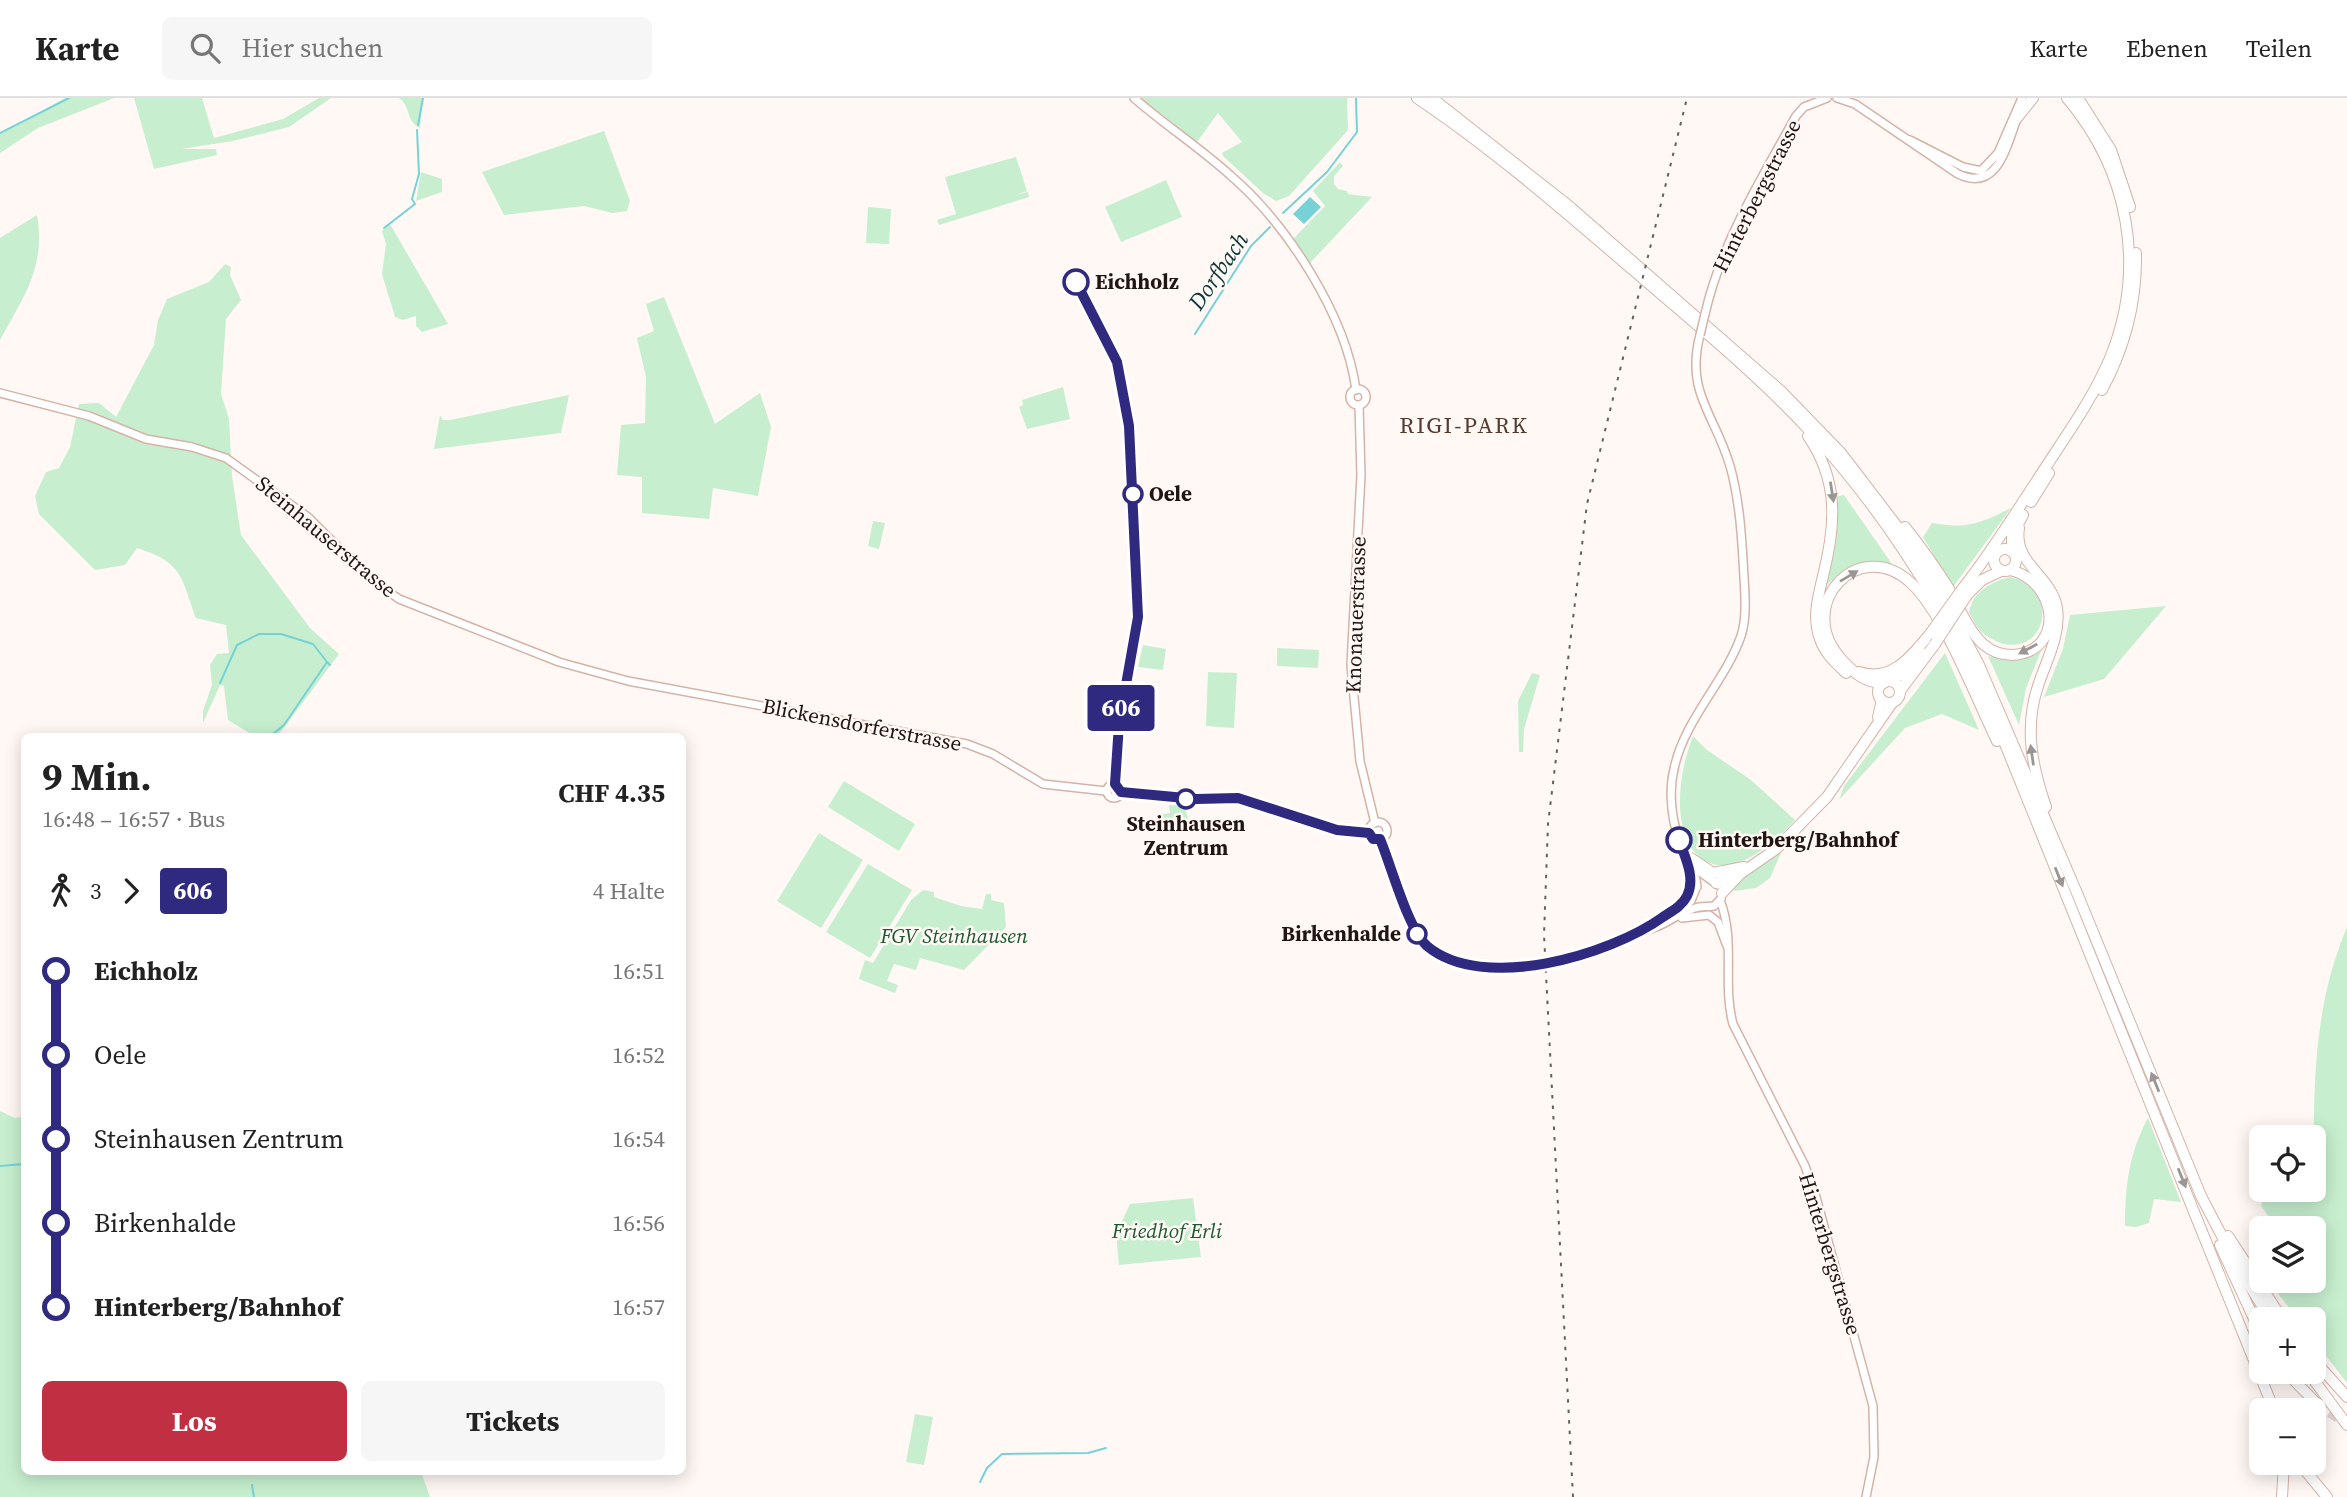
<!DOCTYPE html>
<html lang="de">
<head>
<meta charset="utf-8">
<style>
  body { margin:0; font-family:"Source Serif 4",serif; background:#f6f6f6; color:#222; height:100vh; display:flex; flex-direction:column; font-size:26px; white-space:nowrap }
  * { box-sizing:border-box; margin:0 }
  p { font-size:23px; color:#767676 }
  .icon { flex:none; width:38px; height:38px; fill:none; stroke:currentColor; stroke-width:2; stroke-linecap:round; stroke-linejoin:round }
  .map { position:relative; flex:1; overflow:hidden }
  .drawer { position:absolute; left:21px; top:635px; width:665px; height:742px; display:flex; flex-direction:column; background:#fff; border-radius:10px; box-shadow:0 4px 18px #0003 }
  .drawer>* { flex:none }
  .badge { padding:0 14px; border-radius:5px; font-size:24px; line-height:46px }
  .controls { position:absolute; left:2249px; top:1027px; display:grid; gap:14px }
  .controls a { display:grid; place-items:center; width:77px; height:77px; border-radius:10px; background:#fff; box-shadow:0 4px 18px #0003; font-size:35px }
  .map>.badge { position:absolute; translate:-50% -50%; box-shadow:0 0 0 4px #fff }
  .legs { display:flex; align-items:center; gap:10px; height:77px; padding:0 21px; font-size:23px }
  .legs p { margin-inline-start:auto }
  .headline { display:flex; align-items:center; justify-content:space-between; height:119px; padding:0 21px }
  h1 { font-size:38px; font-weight:700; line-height:52px }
  .cta { display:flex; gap:14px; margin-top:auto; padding:14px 21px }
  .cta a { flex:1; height:80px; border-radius:10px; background:#c02f42; color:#fff; font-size:28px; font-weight:700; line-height:80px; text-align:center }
  .cta a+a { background:#f6f6f6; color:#222 }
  ul { padding:0 21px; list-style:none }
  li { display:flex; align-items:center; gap:24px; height:84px; font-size:26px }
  li i { display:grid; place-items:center; width:10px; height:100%; margin:0 9px; background:currentColor }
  li i::after { content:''; width:18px; height:18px; margin:-9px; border:5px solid; border-radius:50%; background:#fff }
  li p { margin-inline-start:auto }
  li:first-child i { background:linear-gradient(#0000 50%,currentColor 0) }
  li:last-child i { background:linear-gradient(currentColor 50%,#0000 0) }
  header { display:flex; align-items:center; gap:42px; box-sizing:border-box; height:98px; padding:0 35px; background:#fff; border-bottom:2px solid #e0e0e0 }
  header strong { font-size:33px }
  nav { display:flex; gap:38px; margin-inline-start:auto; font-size:24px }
  .search { width:490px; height:63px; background:#f6f6f6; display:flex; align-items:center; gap:18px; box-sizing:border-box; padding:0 24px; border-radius:10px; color:#767676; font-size:26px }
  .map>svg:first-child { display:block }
</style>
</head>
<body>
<header>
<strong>Karte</strong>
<div class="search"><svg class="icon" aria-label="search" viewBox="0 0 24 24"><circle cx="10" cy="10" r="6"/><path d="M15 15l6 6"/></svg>Hier suchen</div>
<nav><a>Karte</a><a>Ebenen</a><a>Teilen</a></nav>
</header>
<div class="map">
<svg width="2347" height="1399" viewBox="0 0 2347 1399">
  <rect width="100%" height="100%" fill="#fff8f5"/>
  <g fill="#c7efcf">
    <path d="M65 0H114L38 30 0 55V36Z"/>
    <path d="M134 0H202L214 40 283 21 319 0H331L289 29 233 43 181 51H216L217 57 154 71Z"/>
    <path d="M399 0H423L420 30C406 24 411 8 399 0Z"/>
    <path d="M1141 0H1347L1348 32 1289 98 1276 103 1263 95 1223 58 1222 55 1242 44 1218 15 1197 44Z"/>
    <path d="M604 33 630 103 627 113 612 115 584 108 504 117 482 74Z"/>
    <path d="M1016 59 1027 93 1015 97 1028 94 1029 99 939 127 937 122 956 116 945 79Z"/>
    <path d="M1340 64 1343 68 1334 78V86L1338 91 1347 93 1348 96 1372 99 1310 165 1293 141 1325 108 1313 93Z"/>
    <path d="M421 74 442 81V94L416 103Z"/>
    <path d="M1166 82 1182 119 1121 144 1105 109Z"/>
    <path d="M868 109 891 111 889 146 866 145Z"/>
    <path d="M37 117C46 169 24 198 0 242V140Z"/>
    <path d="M390 126 448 226 422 234 416 228V218L403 222 395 219 382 176 386 146 382 133Z"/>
    <path d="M225 166 231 169 230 177 241 202 226 221 221 296 229 321 232 378 241 437 310 530 339 556 277 639H256L228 622 224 588 220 587 203 625V613L212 587 210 567 217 556 229 555 226 527 196 520C181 478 182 464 137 450L125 467 95 472 39 416 35 398 46 374 59 370 70 349 79 306 99 305 116 319 154 247 158 222 167 201 209 184Z"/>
    <path d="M664 199 715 326 760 295 771 329 758 398 713 390 709 421 642 415V379L617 377 621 327 645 325 646 279 637 240 654 233 646 206Z"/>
    <path d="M1063 289 1070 321 1027 331 1019 309 1023 307 1022 302Z"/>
    <path d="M569 297 561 335 434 351 440 317 443 322H450Z"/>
    <path d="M1844 397 1892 466C1859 461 1850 464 1826 488L1836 445 1838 398Z"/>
    <path d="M2011 410 1953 489 1923 439 1932 425C1967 431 1979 426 2011 410Z"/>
    <path d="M873 423 885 425 879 451 868 448Z"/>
    <path d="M2009 479C2062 488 2047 562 1998 544 1982 537 1976 530 1969 514 1973 493 1990 485 2009 479Z"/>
    <path d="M2166 508 2104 581 2044 599 2063 551 2070 517Z"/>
    <path d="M2045 543 2026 590 2019 627 1988 558C2013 563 2025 558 2045 543Z"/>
    <path d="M1143 547 1166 551 1163 572 1138 569Z"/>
    <path d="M1277 550 1319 552 1318 570 1277 568Z"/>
    <path d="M1945 555 1979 632 1942 616 1905 630 1839 702 1844 688Z"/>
    <path d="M1208 574 1237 575 1234 630 1206 628Z"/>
    <path d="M1532 575 1540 577 1524 631 1523 654H1519L1518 603Z"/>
    <path d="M1693 638 1707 652 1751 682 1795 722C1703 823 1655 737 1693 638Z"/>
    <path d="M844 683 915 726 899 753 828 709Z"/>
    <path d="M1169 707 1184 708 1191 728 1177 727V731L1173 730 1172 724H1166V727L1162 725V716L1170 715Z"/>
    <path d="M819 735 863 762 821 830 777 803Z"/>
    <path d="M1783 750 1770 780 1756 790 1734 793 1733 789Z"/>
    <path d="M868 766 912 792 870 860 826 834Z"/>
    <path d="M923 792 934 794V799L961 808 982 811 986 796H991V802L1004 805 1006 829 964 872 920 860 916 872 894 866 887 883 898 887 895 895 859 881 865 862 873 865 911 802Z"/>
    <path d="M2347 829V1285L2314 1242V1222L2298 1221 2276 1193 2275 1183H2314V1130H2271L2270 1120 2261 1108 2263 1100 2271 1092H2314C2314 1001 2310 917 2347 829Z"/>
    <path d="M0 1013 15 1020 24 1018V1374H421L430 1399H0Z"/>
    <path d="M2148 1020 2181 1104 2154 1101 2149 1125 2136 1129 2125 1128C2125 1088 2129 1055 2148 1020Z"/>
    <path d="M1193 1100 1201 1159 1119 1167 1116 1136 1130 1106Z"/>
    <path d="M915 1316 933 1319 924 1367 906 1364Z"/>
  </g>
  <path fill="#76d2d7" d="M1310 99 1321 109 1304 126 1293 116Z"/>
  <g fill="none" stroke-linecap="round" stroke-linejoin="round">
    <g stroke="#76d2d7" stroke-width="2">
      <path d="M418 27 423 0"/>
      <path d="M0 35 69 0"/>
      <path d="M1283 115 1327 74 1357 34 1356 0"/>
      <path d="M384 130 415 106 412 101 419 76 417 32"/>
      <path d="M1195 236 1251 148 1270 129"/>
      <path d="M220 585 237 547 259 536H281L313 546 327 564"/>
      <path d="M273 636 284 627 327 564 330 567"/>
      <path d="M0 1068 24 1066"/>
      <path d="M980 1384 987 1370 1002 1356 1088 1355 1106 1350"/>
      <path d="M252 1387 254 1399"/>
    </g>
    <path stroke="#ded6d3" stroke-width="10" stroke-dasharray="10 5" stroke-linecap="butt" d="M2317 1306 2347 1326"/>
    <g stroke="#d4b3a8" stroke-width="10">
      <g id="secondary">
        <path d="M1134 0C1165 27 1200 50 1230 77 1287 126 1346 217 1356 292"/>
        <path d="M1837 0 1855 6 1958 76C2000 96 2007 43 2019 16"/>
        <path d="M1910 42 1963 69 1981 73 1998 55 2022 0"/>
        <path d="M1705 216C1721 145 1761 82 1796 18L1804 9 1827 0"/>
        <circle cx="1358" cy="299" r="8"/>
        <path d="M0 295 89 318 146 341 192 349 226 360 308 419 368 479 399 501 559 564 628 583 967 646 993 656 1043 686 1106 693"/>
        <path d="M1359 307 1361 377 1351 567 1360 663 1375 725"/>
        <circle cx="1114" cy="693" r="7"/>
        <path d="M1121 694 1196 701 1238 700 1337 732 1369 735"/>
        <circle cx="1378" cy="733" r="9"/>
        <path d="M1380 741C1389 764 1407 824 1420 840 1473 904 1594 850 1656 829 1670 824 1683 812 1699 809 1704 808 1709 809 1714 808L1721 801"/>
        <path d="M1694 770 1718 787"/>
        <path d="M1697 789C1696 773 1688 763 1682 749 1672 727 1668 695 1674 671 1684 622 1725 584 1741 538 1747 520 1745 497 1744 479 1742 443 1740 403 1730 368 1715 316 1685 295 1700 237"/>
        <path d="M1720 802C1736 843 1722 885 1733 926L1805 1068 1816 1099 1873 1308 1874 1359 1866 1399"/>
        <path d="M1679 813 1691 803 1695 793"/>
        <path d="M1662 820C1684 803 1693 793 1687 765"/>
        <path d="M1682 820 1709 817 1718 824 1727 848"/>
      </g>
    </g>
    <g stroke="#d4b3a8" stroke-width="12">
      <g id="highway">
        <path d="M1417 0C1493 51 1563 112 1633 172 1693 224 1755 274 1809 332 1889 418 1948 514 1995 621L2274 1312"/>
        <path d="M1432 0 1569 108 1781 293 1841 355 1903 436 1947 506 1979 567 2077 795 2201 1098 2238 1169 2271 1222"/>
        <path d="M2078 0 2111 52 2130 109"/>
        <path d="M2017 20 2033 0"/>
        <path d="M2102 292C2125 249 2137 203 2136 155"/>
        <path d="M1808 338C1839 383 1836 427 1823 478 1818 499 1812 520 1820 541 1825 556 1836 565 1846 575"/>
        <path d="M2031 404 2049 375"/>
        <path d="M1905 429C1921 449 1936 470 1949 491 1959 509 1968 532 1983 546 1992 554 2002 557 2013 557 2066 553 2058 483 2010 472"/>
        <path d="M2019 430C2013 466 2052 478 2057 510 2061 537 2046 563 2038 588 2024 630 2032 668 2046 709"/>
        <circle cx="2005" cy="462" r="11"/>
        <path d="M2012 454V437L2023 417"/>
        <path d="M1963 490C1990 456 2012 420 2036 384 2062 343 2091 305 2110 260 2147 170 2129 73 2067 0"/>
        <path d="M1967 497 1982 482 2001 473"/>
        <path d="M1859 574C1892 585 1911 558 1930 536"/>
        <path d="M1889 583 1908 573 1922 555"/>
        <circle cx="1889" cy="594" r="11"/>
        <path d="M1884 585C1866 585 1855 576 1843 563 1791 508 1859 436 1911 485 1943 514 1977 602 1997 643"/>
        <path d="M1900 593 1935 546"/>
        <path d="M1878 619 1882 602"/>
        <path d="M1686 757 1713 775 1744 769"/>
        <path d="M1716 785 1736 778"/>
        <path d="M1722 795 1740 776 1776 751 1827 699 1892 605"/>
        <path d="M2228 1138 2283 1222"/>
        <path d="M2220 1147 2261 1236"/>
        <path d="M2314 1262 2347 1299"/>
        <path d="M2286 1274 2317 1306"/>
        <path d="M2308 1274 2347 1327"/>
        <path d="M2299 1365 2327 1399"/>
        <path d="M2282 1399 2284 1365"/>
      </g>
    </g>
    <use href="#secondary" stroke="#fff" stroke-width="7"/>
    <use href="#highway" stroke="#fff" stroke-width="10"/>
    <path stroke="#685e5a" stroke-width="2" stroke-dasharray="3.5 7" stroke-linecap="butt" d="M1573 1399 1544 837 1548 726 1587 406 1687 0"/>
    <g stroke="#d4b3a8" stroke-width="10" stroke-linecap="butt">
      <path id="secondary-bridge" d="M1700 237 1705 216"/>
    </g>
    <g stroke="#d4b3a8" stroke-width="12" stroke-linecap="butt">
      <g id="highway-bridge">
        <path d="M1930 536 1963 490"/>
        <path d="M1935 546 1967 497"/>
      </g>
    </g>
    <use href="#secondary-bridge" stroke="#fff" stroke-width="7"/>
    <use href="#highway-bridge" stroke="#fff" stroke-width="10"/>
  </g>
  <defs><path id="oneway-solid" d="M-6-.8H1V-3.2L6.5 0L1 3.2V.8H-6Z" transform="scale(1.75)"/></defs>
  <g fill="#9b9694">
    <use href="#oneway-solid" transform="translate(1832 394) rotate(81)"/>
    <use href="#oneway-solid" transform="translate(1849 478) rotate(-31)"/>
    <use href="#oneway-solid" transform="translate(2028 551) rotate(152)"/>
    <use href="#oneway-solid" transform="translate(2032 657) rotate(-98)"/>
    <use href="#oneway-solid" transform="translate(2059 779) rotate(68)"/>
    <use href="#oneway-solid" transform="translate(2155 984) rotate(-112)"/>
    <use href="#oneway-solid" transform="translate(2182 1080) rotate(68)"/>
  </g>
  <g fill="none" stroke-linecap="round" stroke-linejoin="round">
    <g stroke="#fff" stroke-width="16">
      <path id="line-1" d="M1076 184 1117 264 1129 328 1138 519 1119 626 1115 686 1121 694 1196 701 1238 700 1337 732 1369 735 1373 741H1380C1391 767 1408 831 1427 848 1483 895 1610 857 1663 819 1672 813 1682 808 1687 798 1696 780 1685 759 1679 742"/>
    </g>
    <use href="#line-1" stroke="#2f2a7f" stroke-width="10"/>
  </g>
  <g fill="#fff" stroke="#2f2a7f" stroke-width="3.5">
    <circle cx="1076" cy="184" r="12"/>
    <circle cx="1133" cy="396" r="9"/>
    <circle cx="1186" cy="701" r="9"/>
    <circle cx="1679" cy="742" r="12"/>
    <circle cx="1417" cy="836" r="9"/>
  </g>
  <g text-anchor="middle" stroke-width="5" stroke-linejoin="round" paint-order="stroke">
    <g font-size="21" fill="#211511" stroke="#fff8f5">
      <text transform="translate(1757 98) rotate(-63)" y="7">Hinterbergstrasse</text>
      <text transform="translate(326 439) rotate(40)" y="7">Steinhauserstrasse</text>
      <text transform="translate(1356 517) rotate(-88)" y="7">Knonauerstrasse</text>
      <text transform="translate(862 627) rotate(11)" y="7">Blickensdorferstrasse</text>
      <text transform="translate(1830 1156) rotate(73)" y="7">Hinterbergstrasse</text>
    </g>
    <g font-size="21" font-weight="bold" fill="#211511" stroke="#fff8f5" text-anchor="start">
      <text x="1095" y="191">Eichholz</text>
      <text x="1149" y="403">Oele</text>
      <text x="1186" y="733" text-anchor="middle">Steinhausen<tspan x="1186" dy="24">Zentrum</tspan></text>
      <text x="1698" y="749">Hinterberg/Bahnhof</text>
      <text x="1401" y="843" text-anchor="end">Birkenhalde</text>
    </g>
    <g font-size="21" font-style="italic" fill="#1a5a30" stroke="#fff8f5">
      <text x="954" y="845">FGV Steinhausen</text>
      <text x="1167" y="1140">Friedhof Erli</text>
    </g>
    <g font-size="23" font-style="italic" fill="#0b393b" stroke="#fff8f5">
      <text transform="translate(1218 173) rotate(-56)" y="8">Dorfbach</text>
    </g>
    <g font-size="23" letter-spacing="2" fill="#543a30" stroke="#fff8f5">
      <text x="1464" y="335">RIGI-PARK</text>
    </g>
  </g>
</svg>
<div class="controls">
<a><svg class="icon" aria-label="locate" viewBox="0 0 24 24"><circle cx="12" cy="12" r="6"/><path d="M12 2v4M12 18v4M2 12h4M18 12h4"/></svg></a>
<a><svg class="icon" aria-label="layers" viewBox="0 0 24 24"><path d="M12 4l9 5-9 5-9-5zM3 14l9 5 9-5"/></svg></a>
<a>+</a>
<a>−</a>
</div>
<b class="badge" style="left:1121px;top:610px;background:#2f2a7f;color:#fff">606</b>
<section class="drawer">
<div class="headline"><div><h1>9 Min.</h1><p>16:48 – 16:57 · Bus</p></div><b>CHF 4.35</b></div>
<div class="legs"><svg class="icon" aria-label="walk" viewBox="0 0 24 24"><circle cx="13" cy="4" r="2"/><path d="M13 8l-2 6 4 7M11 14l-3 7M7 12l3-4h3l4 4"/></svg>3<svg class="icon" aria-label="forward" viewBox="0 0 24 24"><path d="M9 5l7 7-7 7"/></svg><b class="badge" style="background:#2f2a7f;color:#fff">606</b><p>4 Halte</p></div>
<ul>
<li><i style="color:#2f2a7f"></i><b>Eichholz</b><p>16:51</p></li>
<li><i style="color:#2f2a7f"></i><span>Oele</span><p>16:52</p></li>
<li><i style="color:#2f2a7f"></i><span>Steinhausen Zentrum</span><p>16:54</p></li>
<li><i style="color:#2f2a7f"></i><span>Birkenhalde</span><p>16:56</p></li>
<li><i style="color:#2f2a7f"></i><b>Hinterberg/Bahnhof</b><p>16:57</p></li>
</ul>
<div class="cta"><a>Los</a><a>Tickets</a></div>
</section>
</div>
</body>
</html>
